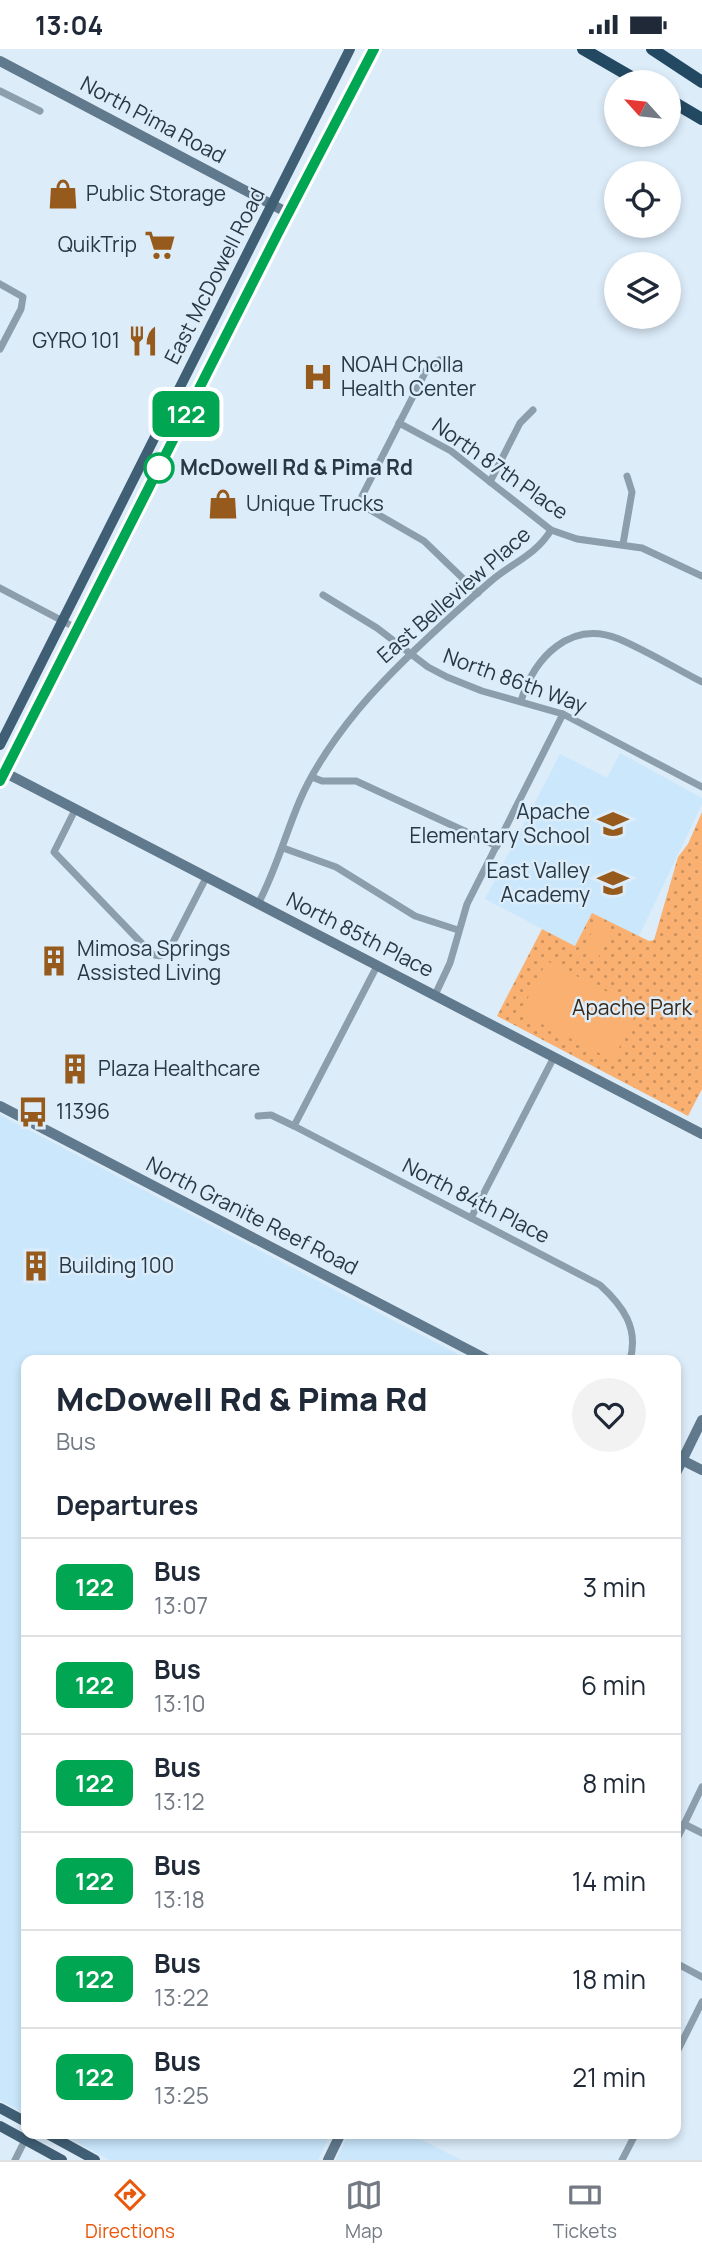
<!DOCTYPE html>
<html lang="en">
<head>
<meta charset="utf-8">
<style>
  body { margin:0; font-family:Manrope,sans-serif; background:#f2f2f3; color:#1f2937; height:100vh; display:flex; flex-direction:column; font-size:26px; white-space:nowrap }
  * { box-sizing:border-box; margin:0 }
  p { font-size:23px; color:#747a83 }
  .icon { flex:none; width:38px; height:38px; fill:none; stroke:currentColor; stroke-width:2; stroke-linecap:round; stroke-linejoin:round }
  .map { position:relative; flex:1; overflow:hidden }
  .drawer { position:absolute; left:21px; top:1306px; width:660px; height:784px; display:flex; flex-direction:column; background:#fff; border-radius:14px; box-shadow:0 4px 10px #0003 }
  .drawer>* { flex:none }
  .badge { padding:0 14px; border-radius:10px; font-size:24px; line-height:46px }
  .needle { width:46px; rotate:297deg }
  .fabs { position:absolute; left:604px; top:21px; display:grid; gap:14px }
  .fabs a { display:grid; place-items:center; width:77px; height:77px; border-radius:50%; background:#fff; box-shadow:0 4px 10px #0003; font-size:35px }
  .map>.badge { position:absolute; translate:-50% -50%; box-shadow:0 0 0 4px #fff }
  h2 { padding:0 35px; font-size:26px; line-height:63px }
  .round { display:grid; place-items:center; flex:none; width:74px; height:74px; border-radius:37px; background:#f2f2f3 }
  .head { display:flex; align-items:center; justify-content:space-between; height:119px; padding:0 35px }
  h1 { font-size:33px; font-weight:800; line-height:52px }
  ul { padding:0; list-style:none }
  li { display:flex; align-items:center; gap:21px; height:98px; padding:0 35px; border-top:2px solid #e0e1e3 }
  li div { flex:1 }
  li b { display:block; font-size:26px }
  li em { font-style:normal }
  li .badge { min-width:77px; font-weight:700; text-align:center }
  .status { display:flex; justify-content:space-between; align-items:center; height:49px; padding:0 35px; background:#fff; direction:ltr }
  .status svg { height:19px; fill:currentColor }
  .tab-bar { display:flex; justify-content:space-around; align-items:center; height:98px; border-top:2px solid #e0e1e3; background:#fff; font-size:19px; color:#747a83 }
  .tab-bar a { display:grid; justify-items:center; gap:4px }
  .tab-bar .on { color:#ea580c }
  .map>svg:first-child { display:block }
</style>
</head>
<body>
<div class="status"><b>13:04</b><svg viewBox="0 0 49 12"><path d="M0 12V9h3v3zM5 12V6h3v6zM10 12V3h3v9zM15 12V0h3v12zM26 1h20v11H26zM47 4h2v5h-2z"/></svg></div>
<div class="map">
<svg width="702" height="2111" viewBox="0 0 702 2111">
  <defs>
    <pattern id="grass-dots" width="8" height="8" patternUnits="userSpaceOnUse" patternTransform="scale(1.75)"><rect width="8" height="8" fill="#fab070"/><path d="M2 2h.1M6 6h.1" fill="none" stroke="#ca905e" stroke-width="1.8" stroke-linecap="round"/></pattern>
  </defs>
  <rect width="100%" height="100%" fill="#dcecf9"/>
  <g fill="#cae7fc">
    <path d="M620 704 702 749V755L639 887 592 864 575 897 485 850 560 705 607 729Z"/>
    <path d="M0 1066 469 1311H26V2065L0 2051Z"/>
    <path d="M61 2084H331L318 2111H109Z"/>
    <path d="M349 2084H408L461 2111H336Z"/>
  </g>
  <path fill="url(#grass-dots)" d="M702 763V1040L688 1067 497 967 542 880 575 897 592 864 649 892 654 891 678 808 688 795Z"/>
  <g fill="#fab070">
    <path d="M596 875 612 883 598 909 583 901Z"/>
    <path d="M547 912 639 959 613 1011 520 964Z"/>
  </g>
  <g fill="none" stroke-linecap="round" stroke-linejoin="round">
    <g stroke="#8c9eab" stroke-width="7">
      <path d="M0 42 40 62"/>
      <path d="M0 235 23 248 21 260 0 300"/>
      <path d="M439 311 427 320 362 447 361 453 365 458 424 492 478 544"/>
      <path d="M399 374 451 402 551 481 577 490 642 499 702 527"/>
      <path d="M490 433 520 374 533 361"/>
      <path d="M623 495 632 443 627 427"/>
      <path d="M0 539 78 580"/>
      <path d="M323 546 377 579 428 618 447 628 482 642 563 665 702 738"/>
      <path d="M521 652C534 609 570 570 619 590 647 602 675 619 702 633"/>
      <path d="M312 728 322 732H356L497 797"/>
      <path d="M75 761 54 803 152 905C161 909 164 906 170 899L207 827"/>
      <path d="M283 799 336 818 415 867 458 881"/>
      <path d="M258 855C276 821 285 786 300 751 317 711 352 665 382 634 416 598 453 565 491 532 512 514 536 506 551 481"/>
      <path d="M435 946 450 914 467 855 563 665"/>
      <path d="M258 1067 271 1066 294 1077 600 1236C623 1257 639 1279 630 1311"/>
      <path d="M294 1077 377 917"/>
      <path d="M471 1169 554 1008"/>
      <path d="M684 1775 702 1784"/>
      <path d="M676 1792 702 1738"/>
      <path d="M676 1914 702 1928"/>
      <path d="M676 2005 702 1953"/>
      <path d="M15 2111 25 2091"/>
      <path d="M622 2111 636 2084"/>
    </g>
    <g stroke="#60798c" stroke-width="10">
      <path d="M0 12 288 164"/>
      <path d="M0 721 702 1085"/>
      <path d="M0 1057 488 1311"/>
      <path d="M676 1408 702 1421"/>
      <path d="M676 1424 702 1371"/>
      <path d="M328 2111 341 2084"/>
    </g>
    <g stroke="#405f75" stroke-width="10">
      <path d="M0 696 350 0"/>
      <path d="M0 732 278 184 374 0"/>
      <path d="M0 2059 26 2073"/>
      <path d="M0 2077 62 2111"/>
      <path d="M46 2084 95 2111"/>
    </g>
    <g stroke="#234862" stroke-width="12">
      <path d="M583 0 640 33"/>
      <path d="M652 0 702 33"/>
      <path d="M668 50 702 70"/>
    </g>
  </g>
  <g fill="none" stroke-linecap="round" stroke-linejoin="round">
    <g stroke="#fff" stroke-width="16">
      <path id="line" d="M0 732 278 184 374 0"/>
    </g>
    <use href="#line" stroke="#00a651" stroke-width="10"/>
  </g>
  <defs>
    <g id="shop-bare" transform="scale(2.415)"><path d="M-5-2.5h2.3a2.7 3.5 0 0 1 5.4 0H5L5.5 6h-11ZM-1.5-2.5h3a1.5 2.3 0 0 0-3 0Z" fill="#975a1d" stroke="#dcecf9" stroke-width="2.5" paint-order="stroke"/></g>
    <g id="supermarket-bare" transform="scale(2.415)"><path d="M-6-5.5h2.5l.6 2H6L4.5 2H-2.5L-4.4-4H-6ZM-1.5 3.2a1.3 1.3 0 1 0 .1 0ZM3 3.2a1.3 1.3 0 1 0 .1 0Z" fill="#975a1d" stroke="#dcecf9" stroke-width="2.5" paint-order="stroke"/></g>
    <g id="restaurant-bare" transform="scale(2.415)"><path d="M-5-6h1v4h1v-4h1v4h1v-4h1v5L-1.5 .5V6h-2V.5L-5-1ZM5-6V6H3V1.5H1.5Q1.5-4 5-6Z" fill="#975a1d" stroke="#dcecf9" stroke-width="2.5" paint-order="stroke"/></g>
    <g id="hospital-bare" transform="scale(2.415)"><path d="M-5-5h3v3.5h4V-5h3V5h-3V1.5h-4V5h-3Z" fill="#975a1d" stroke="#dcecf9" stroke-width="2.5" paint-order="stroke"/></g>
    <g id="school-bare" transform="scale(2.415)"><path d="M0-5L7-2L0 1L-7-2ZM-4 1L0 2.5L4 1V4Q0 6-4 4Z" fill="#975a1d" stroke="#dcecf9" stroke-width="2.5" paint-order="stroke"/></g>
    <g id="building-bare" transform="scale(2.415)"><path d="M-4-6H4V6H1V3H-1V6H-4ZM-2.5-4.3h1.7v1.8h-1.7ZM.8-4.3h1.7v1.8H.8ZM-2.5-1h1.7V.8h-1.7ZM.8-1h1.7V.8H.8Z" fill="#975a1d" stroke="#dcecf9" stroke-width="2.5" paint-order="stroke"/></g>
    <g id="bus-bare" transform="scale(2.415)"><path d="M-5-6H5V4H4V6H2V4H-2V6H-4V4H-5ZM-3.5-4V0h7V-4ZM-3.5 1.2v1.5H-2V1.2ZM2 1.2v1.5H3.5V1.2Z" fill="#975a1d" stroke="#dcecf9" stroke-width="2.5" paint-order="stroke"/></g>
  </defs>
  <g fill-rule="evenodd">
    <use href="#shop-bare" x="63" y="145"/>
    <use href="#supermarket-bare" x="160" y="196"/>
    <use href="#restaurant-bare" x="143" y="292"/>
    <use href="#hospital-bare" x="318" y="328"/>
    <use href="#shop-bare" x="223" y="455"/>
    <use href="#school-bare" x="613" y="775"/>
    <use href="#school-bare" x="613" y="834"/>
    <use href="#building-bare" x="54" y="912"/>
    <use href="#building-bare" x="75" y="1020"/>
    <use href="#bus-bare" x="33" y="1063"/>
    <use href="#building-bare" x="36" y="1217"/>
  </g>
  <circle fill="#fff" stroke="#00a651" stroke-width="3.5" cx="159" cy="419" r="14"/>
  <g text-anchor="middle" stroke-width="5" stroke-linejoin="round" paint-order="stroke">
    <g font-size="21" fill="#283844" stroke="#dcecf9">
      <text transform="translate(153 71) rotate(28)" y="7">North Pima Road</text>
      <text transform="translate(215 227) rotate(-63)" y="7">East McDowell Road</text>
      <text transform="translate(500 420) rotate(35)" y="7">North 87th Place</text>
      <text transform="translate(454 546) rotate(-41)" y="7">East Belleview Place</text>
      <text transform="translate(515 632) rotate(20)" y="7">North 86th Way</text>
      <text transform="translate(360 886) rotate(27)" y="7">North 85th Place</text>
      <text transform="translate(476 1152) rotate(27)" y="7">North 84th Place</text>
      <text transform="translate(252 1167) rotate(27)" y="7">North Granite Reef Road</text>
    </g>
    <g font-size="21" fill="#283844" stroke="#dcecf9" text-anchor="start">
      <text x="86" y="152">Public Storage</text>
      <text x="137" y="203" text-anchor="end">QuikTrip</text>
      <text x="120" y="299" text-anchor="end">GYRO 101</text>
      <text x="341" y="323">NOAH Cholla<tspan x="341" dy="24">Health Center</tspan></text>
      <text x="246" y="462">Unique Trucks</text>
      <text x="590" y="770" text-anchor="end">Apache<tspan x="590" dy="24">Elementary School</tspan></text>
      <text x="590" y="829" text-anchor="end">East Valley<tspan x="590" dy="24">Academy</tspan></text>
      <text x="77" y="907">Mimosa Springs<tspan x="77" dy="24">Assisted Living</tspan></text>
      <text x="98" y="1027">Plaza Healthcare</text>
      <text x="56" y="1070">11396</text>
      <text x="59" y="1224">Building 100</text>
    </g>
    <g font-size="21" font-weight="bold" fill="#283844" stroke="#dcecf9" text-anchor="start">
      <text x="180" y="426">McDowell Rd &amp; Pima Rd</text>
    </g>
    <g font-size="21" fill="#3a2818" stroke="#dcecf9">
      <text x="632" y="966">Apache Park</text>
    </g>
  </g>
</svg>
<div class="fabs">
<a><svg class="needle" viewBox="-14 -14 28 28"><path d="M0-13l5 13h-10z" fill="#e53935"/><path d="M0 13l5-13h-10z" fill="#747a83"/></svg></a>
<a><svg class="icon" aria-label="locate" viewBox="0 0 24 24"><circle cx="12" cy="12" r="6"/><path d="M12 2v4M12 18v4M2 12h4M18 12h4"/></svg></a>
<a><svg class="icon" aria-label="layers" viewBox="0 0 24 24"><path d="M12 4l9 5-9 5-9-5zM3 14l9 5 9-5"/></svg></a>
</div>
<b class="badge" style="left:186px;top:365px;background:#00a651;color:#fff">122</b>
<section class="drawer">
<div class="head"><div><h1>McDowell Rd &amp; Pima Rd</h1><p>Bus</p></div><a class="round"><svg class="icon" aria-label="heart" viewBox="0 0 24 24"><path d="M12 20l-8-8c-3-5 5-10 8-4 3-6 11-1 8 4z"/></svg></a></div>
<h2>Departures</h2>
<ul>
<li><span class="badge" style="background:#00a651;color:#fff">122</span><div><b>Bus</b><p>13:07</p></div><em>3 min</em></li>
<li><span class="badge" style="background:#00a651;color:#fff">122</span><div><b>Bus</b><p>13:10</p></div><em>6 min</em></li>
<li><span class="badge" style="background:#00a651;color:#fff">122</span><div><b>Bus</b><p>13:12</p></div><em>8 min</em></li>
<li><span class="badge" style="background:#00a651;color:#fff">122</span><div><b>Bus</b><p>13:18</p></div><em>14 min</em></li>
<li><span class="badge" style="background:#00a651;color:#fff">122</span><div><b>Bus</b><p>13:22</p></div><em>18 min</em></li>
<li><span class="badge" style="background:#00a651;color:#fff">122</span><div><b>Bus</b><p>13:25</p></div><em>21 min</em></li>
</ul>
</section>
</div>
<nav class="tab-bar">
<a class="on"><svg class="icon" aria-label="directions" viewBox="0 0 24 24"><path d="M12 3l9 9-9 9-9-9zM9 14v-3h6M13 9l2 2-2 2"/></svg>Directions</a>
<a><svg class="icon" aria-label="map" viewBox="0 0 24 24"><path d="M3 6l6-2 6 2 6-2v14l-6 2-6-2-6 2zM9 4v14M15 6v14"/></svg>Map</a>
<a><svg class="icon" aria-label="tickets" viewBox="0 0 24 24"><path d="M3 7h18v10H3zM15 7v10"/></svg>Tickets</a>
</nav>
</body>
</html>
